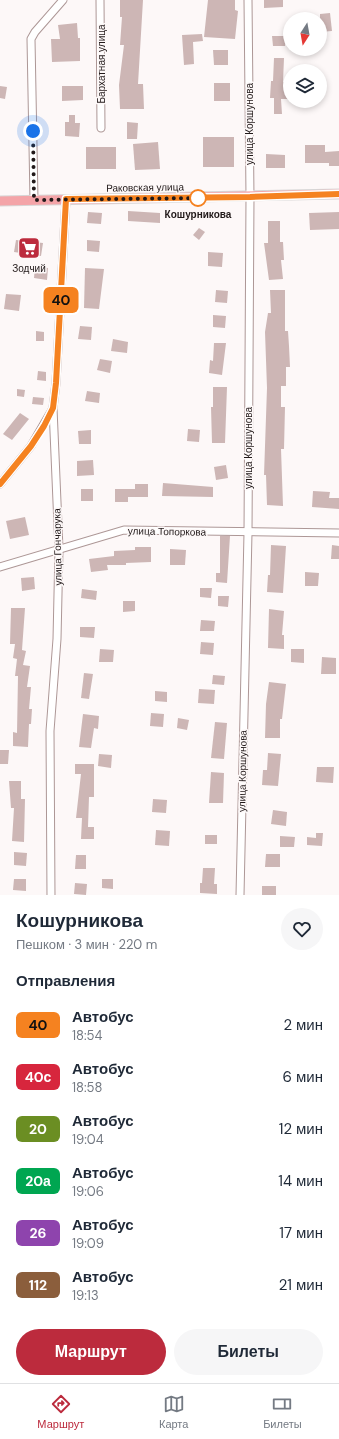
<!DOCTYPE html>
<html lang="ru">
<head>
<meta charset="utf-8">
<style>
  body { margin:0; font-family:"DM Sans",sans-serif; background:#f6f6f7; color:#1f2937; height:100vh; display:flex; flex-direction:column; font-size:15px; white-space:nowrap }
  * { box-sizing:border-box; margin:0 }
  p { font-size:13px; color:#747a83 }
  .icon { flex:none; width:22px; height:22px; fill:none; stroke:currentColor; stroke-width:2; stroke-linecap:round; stroke-linejoin:round }
  .map { position:relative; height:895px; overflow:hidden }
  .sheet { display:flex; flex-direction:column; background:#fff; flex:1 }
  .sheet>* { flex:none }
  .badge { padding:0 8px; border-radius:6px; font-size:14px; line-height:26px }
  .needle { width:26px; rotate:191deg }
  .tools { position:absolute; left:283px; top:12px; display:grid; gap:8px }
  .tools a { display:grid; place-items:center; width:44px; height:44px; border-radius:50%; background:#fff; box-shadow:0 2px 6px #0003; font-size:20px }
  .you { position:absolute; width:20px; height:20px; margin:-10px; border:3px solid #fff; border-radius:50%; background:#1a73e8; box-shadow:0 0 0 6px #1a73e833 }
  .map>.badge { position:absolute; translate:-50% -50%; box-shadow:0 0 0 2px #fff }
  h2 { padding:0 16px; font-size:15px; line-height:36px }
  .round { display:grid; place-items:center; flex:none; width:42px; height:42px; border-radius:21px; background:#f6f6f7 }
  .summary { display:flex; align-items:center; justify-content:space-between; height:68px; padding:0 16px }
  h1 { font-size:19px; font-weight:700; line-height:30px }
  .action { display:flex; gap:8px; margin-top:auto; padding:8px 16px }
  .action a { flex:1; height:46px; border-radius:24px; background:#bc2b3d; color:#fff; font-size:16px; font-weight:700; line-height:46px; text-align:center }
  .action a+a { background:#f6f6f7; color:#1f2937 }
  ul { padding:0; list-style:none }
  li { display:flex; align-items:center; gap:12px; height:52px; padding:0 16px }
  li div { flex:1 }
  li b { display:block; font-size:15px }
  li em { font-style:normal }
  li .badge { min-width:44px; font-weight:700; text-align:center }
  .tabs { display:flex; justify-content:space-around; align-items:center; height:56px; border-top:1px solid #e0e1e3; background:#fff; font-size:11px; color:#747a83 }
  .tabs a { display:grid; justify-items:center; gap:2px }
  .tabs .on { color:#bc2b3d }
  .map>svg:first-child { display:block }
</style>
</head>
<body>
<div class="map">
<svg width="339" height="895" viewBox="0 0 339 895">
  <rect width="100%" height="100%" fill="#fdf8f8"/>
  <g fill="#cdb6b5">
    <path d="M120 0H143L138 84H143L144 109H120L119 85 124 45H120L122 17H120Z"/>
    <path d="M208 0H235V10L238 11 235 39 204 37Z"/>
    <path d="M264 0H283V7L264 8Z"/>
    <path d="M330 13 332 31 320 32V14Z"/>
    <path d="M77 23 78 38H80V61L52 62 51 39H60L58 25Z"/>
    <path d="M202 34 203 41 193 42 194 64 184 65 182 35Z"/>
    <path d="M272 36H285V46H273Z"/>
    <path d="M213 50H228V65H214Z"/>
    <path d="M274 58H284L283 82H290V99H281L282 114H274V98H270L271 81H273Z"/>
    <rect x="214" y="83" width="16" height="18"/>
    <path d="M0 86 7 87 5 99 0 98Z"/>
    <path d="M62 86H83V100L62 101Z"/>
    <path d="M69 115H75V123H80L79 137 65 136V122H69Z"/>
    <path d="M127 122 138 123 137 139H127Z"/>
    <rect x="203" y="137" width="31" height="30"/>
    <path d="M158 142 160 169 135 170 133 144Z"/>
    <path d="M305 145H325V152L339 151V166H329V163H305Z"/>
    <rect x="86" y="147" width="30" height="22"/>
    <path d="M266 154 285 155V168H266Z"/>
    <path d="M128 211 160 213V223L128 221Z"/>
    <path d="M88 212 102 213 101 224 87 223Z"/>
    <path d="M339 212V229L310 230 309 213Z"/>
    <path d="M268 221H280V242H283L284 260H281L283 279 269 280 264 243H268Z"/>
    <path d="M199 228 205 232 199 240 193 235Z"/>
    <path d="M16 240 43 243 41 256 14 252Z"/>
    <path d="M87 240 100 241 99 252 87 251Z"/>
    <path d="M208 252 223 253 222 267 208 266Z"/>
    <path d="M35 266 48 268 47 280 34 278Z"/>
    <path d="M85 268 104 269 99 309 84 308Z"/>
    <path d="M216 290 228 291 227 303 215 302Z"/>
    <path d="M270 290H285V331H288L289 346 290 367H286V386H281V407H285L284 449H281L283 506 267 505 266 475H264L267 388 265 332 268 313H271Z"/>
    <path d="M6 294 21 295 19 311 4 309Z"/>
    <path d="M213 315 226 316 225 328 213 327Z"/>
    <path d="M80 326 92 327 91 340 78 339Z"/>
    <path d="M36 331 44 332V341H36Z"/>
    <path d="M113 339 128 342 127 353 111 351Z"/>
    <path d="M214 343H226L222 375 209 373 210 360 213 361Z"/>
    <path d="M100 359 112 361 110 373 97 370Z"/>
    <path d="M38 371 46 372V381L37 380Z"/>
    <path d="M213 387H227L225 443H212L211 407H213Z"/>
    <path d="M17 389 25 390 24 397 17 396Z"/>
    <path d="M87 391 100 393 99 403 85 401Z"/>
    <path d="M33 397 44 398 43 405 32 404Z"/>
    <path d="M20 413 29 419 12 440 3 434Z"/>
    <path d="M188 429 200 430 199 442 187 441Z"/>
    <path d="M91 430V444H79L78 431Z"/>
    <path d="M93 460 94 475 77 476V461Z"/>
    <path d="M226 465 228 478 216 480 214 467Z"/>
    <path d="M163 483 213 487V497L162 496Z"/>
    <path d="M135 484H148V497H128V502H115V489H135Z"/>
    <rect x="81" y="489" width="12" height="12"/>
    <path d="M313 491 330 492 329 498H339V509L312 507Z"/>
    <path d="M25 517 29 535 10 539 6 521Z"/>
    <path d="M220 536H230L227 583 216 582V573H220Z"/>
    <path d="M271 545 286 546 283 593 267 592 268 575H270Z"/>
    <path d="M332 545 339 546V559H331Z"/>
    <path d="M135 547H151V562L126 563V565H107L108 570 91 572 89 559 114 556V551L135 550Z"/>
    <path d="M170 549 186 550 185 565H170Z"/>
    <path d="M305 572 319 573 318 586H305Z"/>
    <path d="M34 577 35 589 22 591 21 578Z"/>
    <path d="M200 588H212L211 598 200 597Z"/>
    <path d="M82 589 97 591 96 600 81 598Z"/>
    <path d="M218 596H229L228 607 218 606Z"/>
    <path d="M123 601H135V611L123 612Z"/>
    <path d="M11 608H25L22 650 26 651 23 665 30 666 27 687H31L29 709H32L31 724H29L28 747 13 746V732L17 733 18 676H15L17 659 13 658 15 644H10Z"/>
    <path d="M269 609 284 611 282 635H284V649L268 648Z"/>
    <path d="M201 620 215 621 214 631H200Z"/>
    <path d="M80 627H95L94 638 80 637Z"/>
    <path d="M201 642 214 643 213 655 200 654Z"/>
    <path d="M100 649 114 650 113 662H99Z"/>
    <path d="M291 649H304V663L291 662Z"/>
    <path d="M322 657 336 658V674H321Z"/>
    <path d="M84 673 93 674 89 699 81 698Z"/>
    <path d="M213 675 225 676 224 685 212 684Z"/>
    <path d="M269 682 286 684 282 719H280V738H265L266 704Z"/>
    <path d="M199 689 215 690 214 704 198 703Z"/>
    <path d="M155 691 167 692V702L155 701Z"/>
    <path d="M151 713 164 714 163 727 150 726Z"/>
    <path d="M83 714 99 716 98 729 94 728 91 748 79 747Z"/>
    <path d="M178 718 189 720 187 730 177 728Z"/>
    <path d="M215 722 227 723 224 759 211 758Z"/>
    <path d="M0 750H9L8 764H0Z"/>
    <path d="M268 753 281 754 278 786 262 785 263 770H267Z"/>
    <path d="M99 754 112 755 111 768 98 766Z"/>
    <path d="M75 764H94V797H89L88 827H94V839H81L82 818H76L81 774H75Z"/>
    <path d="M317 767H334L333 783 316 782Z"/>
    <path d="M211 772 224 773 223 803H209Z"/>
    <path d="M9 781H21V799H25L24 842 12 841 14 808H11Z"/>
    <path d="M153 799 167 800 166 813 152 812Z"/>
    <path d="M273 810 287 812 286 826 271 824Z"/>
    <path d="M156 830 170 831 169 846 155 845Z"/>
    <path d="M316 833H323L322 846 307 845V837L316 838Z"/>
    <rect x="205" y="835" width="12" height="9"/>
    <path d="M280 836 295 837 294 847H280Z"/>
    <path d="M14 852 27 853 26 866 14 865Z"/>
    <path d="M266 854H280V867H265Z"/>
    <path d="M76 855H86V869H75Z"/>
    <path d="M203 868H215L214 884H217V894L200 893V883H202Z"/>
    <path d="M14 879H26V891L13 890Z"/>
    <path d="M102 879H113V889L102 888Z"/>
    <path d="M75 883 87 884 86 895 74 894Z"/>
    <rect x="262" y="886" width="14" height="9"/>
  </g>
  <g fill="none" stroke-linecap="round" stroke-linejoin="round">
    <g stroke="#ad9796" stroke-width="9">
      <g id="minor">
        <path d="M100 0 101 128"/>
        <path d="M34 200 31 39 35 32 63 0"/>
        <path d="M0 484 31 446 52 410"/>
        <path d="M0 567 124 530 339 533"/>
        <path d="M51 895 50 731 57 639 59 549 53 408 56 383 66 199"/>
        <path d="M240 895 248 533 250 197 248 0"/>
      </g>
    </g>
    <g stroke="#d7d6d6" stroke-width="11">
      <path id="major" d="M0 201 339 194"/>
    </g>
    <use href="#minor" stroke="#fff" stroke-width="7"/>
    <use href="#major" stroke="#f4a4a8" stroke-width="9"/>
  </g>
  <g fill="none" stroke-linecap="round" stroke-linejoin="round">
    <g stroke="#fff" stroke-width="9">
      <path id="line" d="M0 484 31 446 44 426 53 408 56 383 66 199 250 197 339 194"/>
    </g>
    <use href="#line" stroke="#f58220" stroke-width="6"/>
    <path stroke="#211919" stroke-width="4" stroke-dasharray="0 7.2" d="M33 131 34 200 203 198H198"/>
  </g>
  <defs>
    <g id="supermarket-square" transform="scale(1.15)"><rect x="-9" y="-9" width="18" height="18" rx="4" fill="#bc2b3d" stroke="#fdf8f8"/><path d="M-6-5.5h2.5l.6 2H6L4.5 2H-2.5L-4.4-4H-6ZM-1.5 3.2a1.3 1.3 0 1 0 .1 0ZM3 3.2a1.3 1.3 0 1 0 .1 0Z" fill="#fff"/></g>
  </defs>
  <g fill-rule="evenodd">
    <use href="#supermarket-square" x="29" y="248"/>
  </g>
  <circle fill="#fff" stroke="#f58220" stroke-width="2" cx="198" cy="198" r="8"/>
  <g text-anchor="middle" stroke-width="3" stroke-linejoin="round" paint-order="stroke">
    <g font-size="10" fill="#211919" stroke="#fdf8f8">
      <text transform="translate(101 64) rotate(-90)" y="4">Бархатная улица</text>
      <text transform="translate(249 124) rotate(-90)" y="4">улица Коршунова</text>
      <text transform="translate(145 187) rotate(-1)" y="4">Раковская улица</text>
      <text transform="translate(248 448) rotate(-90)" y="4">улица Коршунова</text>
      <text transform="translate(167 531) rotate(1)" y="4">улица Топоркова</text>
      <text transform="translate(57 547) rotate(-91)" y="4">улица Гончарука</text>
      <text transform="translate(242 771) rotate(-89)" y="4">улица Коршунова</text>
    </g>
    <g font-size="10" font-weight="bold" fill="#211919" stroke="#fdf8f8">
      <text x="198" y="218">Кошурникова</text>
    </g>
    <g font-size="10" fill="#211919" stroke="#fdf8f8">
      <text x="29" y="272">Зодчий</text>
    </g>
  </g>
</svg>
<div class="tools">
<a><svg class="needle" viewBox="-14 -14 28 28"><path d="M0-13l5 13h-10z" fill="#e53935"/><path d="M0 13l5-13h-10z" fill="#747a83"/></svg></a>
<a><svg class="icon" aria-label="layers" viewBox="0 0 24 24"><path d="M12 4l9 5-9 5-9-5zM3 14l9 5 9-5"/></svg></a>
</div>
<div class="you" style="left:33px;top:131px"></div>
<b class="badge" style="left:61px;top:300px;background:#f58220;color:#111">40</b>
</div>
<section class="sheet">
<div class="summary"><div><h1>Кошурникова</h1><p>Пешком · 3 мин · 220 m</p></div><a class="round"><svg class="icon" aria-label="heart" viewBox="0 0 24 24"><path d="M12 20l-8-8c-3-5 5-10 8-4 3-6 11-1 8 4z"/></svg></a></div>
<h2>Отправления</h2>
<ul>
<li><span class="badge" style="background:#f58220;color:#111">40</span><div><b>Автобус</b><p>18:54</p></div><em>2 мин</em></li>
<li><span class="badge" style="background:#d7263d;color:#fff">40с</span><div><b>Автобус</b><p>18:58</p></div><em>6 мин</em></li>
<li><span class="badge" style="background:#6b8e23;color:#fff">20</span><div><b>Автобус</b><p>19:04</p></div><em>12 мин</em></li>
<li><span class="badge" style="background:#00a651;color:#fff">20а</span><div><b>Автобус</b><p>19:06</p></div><em>14 мин</em></li>
<li><span class="badge" style="background:#8e44ad;color:#fff">26</span><div><b>Автобус</b><p>19:09</p></div><em>17 мин</em></li>
<li><span class="badge" style="background:#8b5e3c;color:#fff">112</span><div><b>Автобус</b><p>19:13</p></div><em>21 мин</em></li>
</ul>
<div class="action"><a>Маршрут</a><a>Билеты</a></div>
</section>
<nav class="tabs">
<a class="on"><svg class="icon" aria-label="directions" viewBox="0 0 24 24"><path d="M12 3l9 9-9 9-9-9zM9 14v-3h6M13 9l2 2-2 2"/></svg>Маршрут</a>
<a><svg class="icon" aria-label="map" viewBox="0 0 24 24"><path d="M3 6l6-2 6 2 6-2v14l-6 2-6-2-6 2zM9 4v14M15 6v14"/></svg>Карта</a>
<a><svg class="icon" aria-label="tickets" viewBox="0 0 24 24"><path d="M3 7h18v10H3zM15 7v10"/></svg>Билеты</a>
</nav>
</body>
</html>
